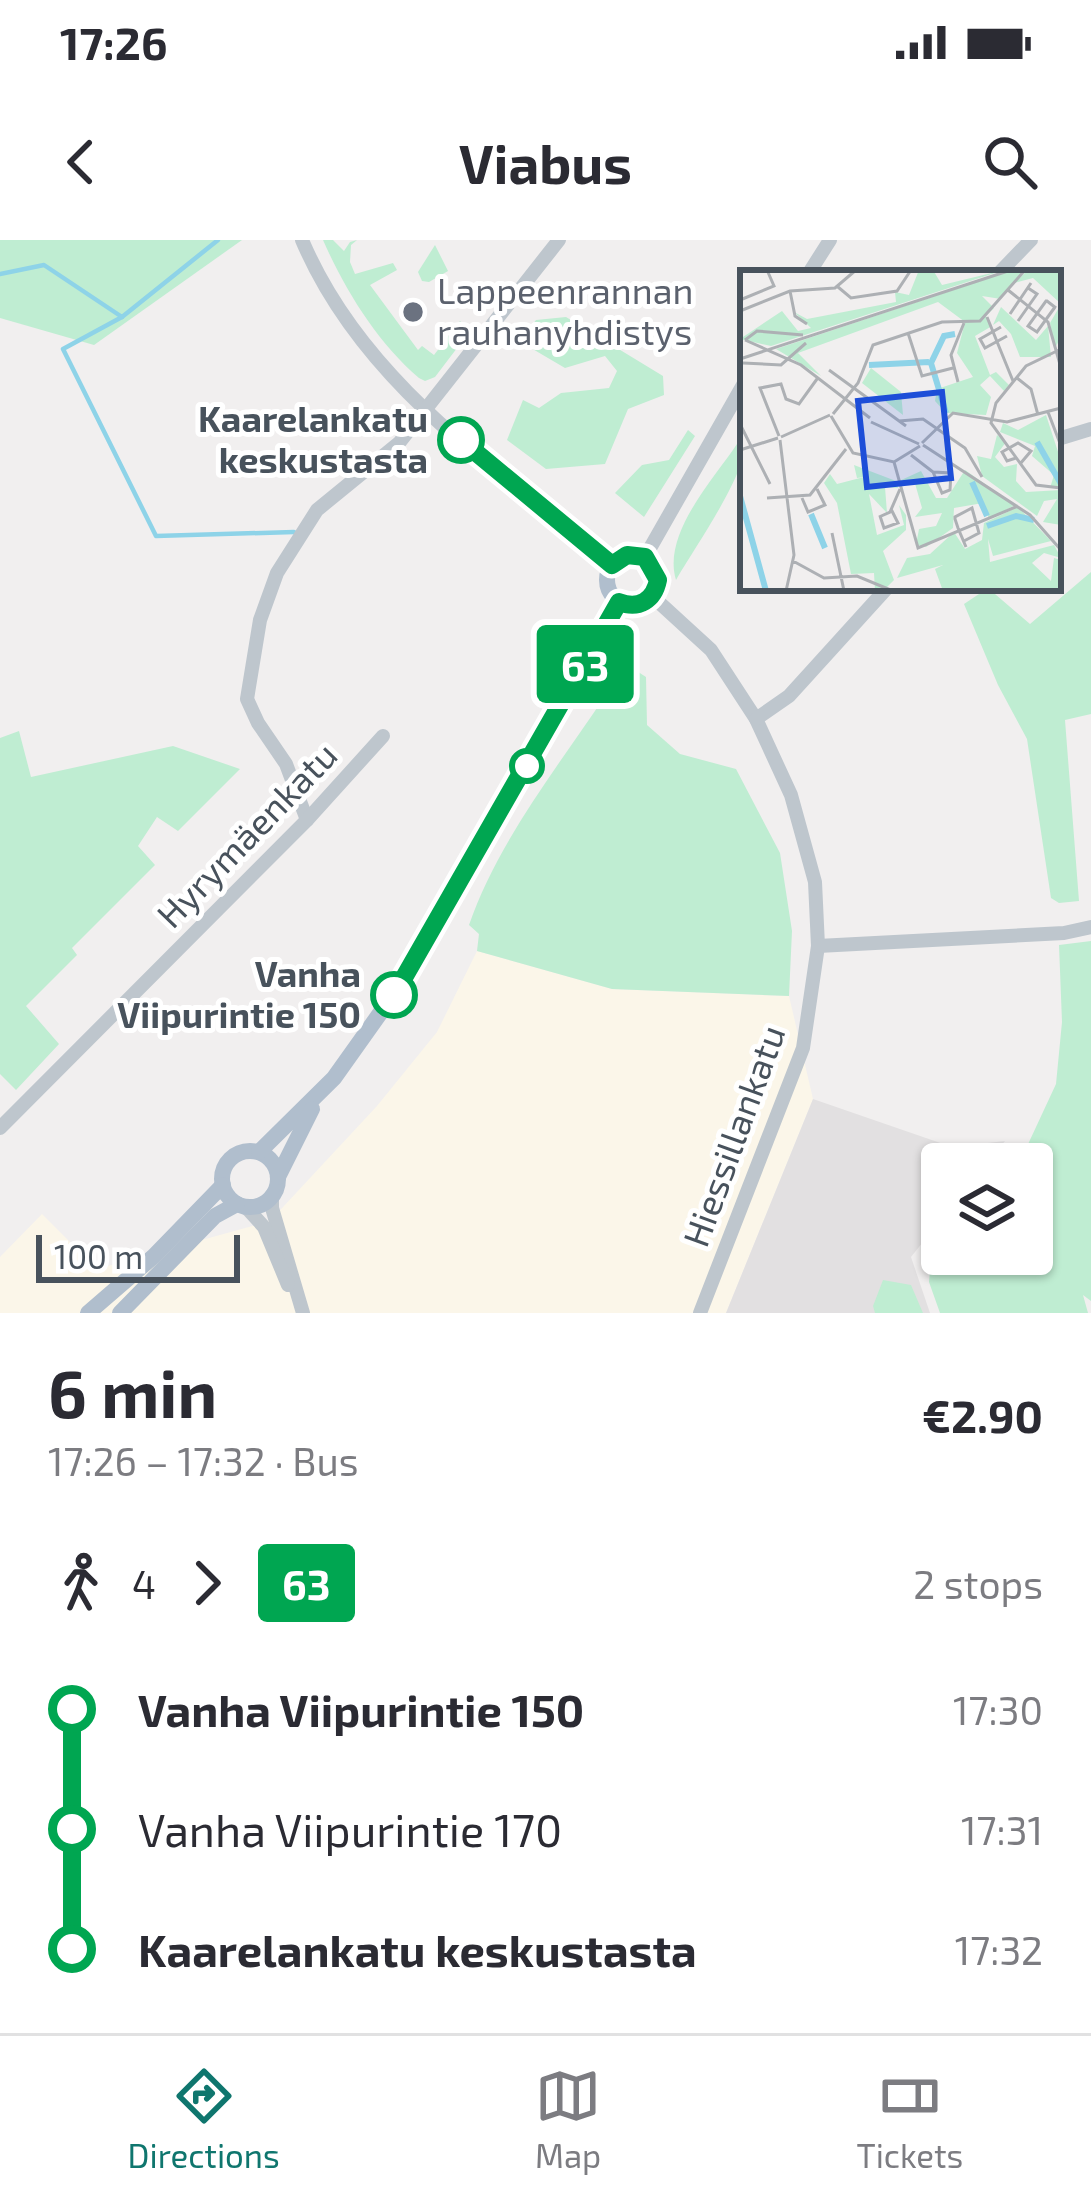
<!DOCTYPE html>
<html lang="en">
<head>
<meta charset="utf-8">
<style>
  body { margin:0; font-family:"Exo 2",sans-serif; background:#f7f7f7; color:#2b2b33; height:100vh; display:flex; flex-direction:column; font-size:45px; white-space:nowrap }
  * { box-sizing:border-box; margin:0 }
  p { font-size:39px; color:#7c7c81 }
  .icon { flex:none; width:66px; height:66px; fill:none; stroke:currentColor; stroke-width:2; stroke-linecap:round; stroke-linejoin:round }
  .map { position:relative; height:1073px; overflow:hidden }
  .side { display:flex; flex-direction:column; background:#fff; flex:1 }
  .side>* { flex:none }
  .badge { padding:0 24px; border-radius:9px; font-size:42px; line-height:78px }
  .tools { position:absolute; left:921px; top:903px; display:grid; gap:24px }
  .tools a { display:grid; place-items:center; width:132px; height:132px; border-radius:12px; background:#fff; box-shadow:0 3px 9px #0004; font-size:60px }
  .scale { position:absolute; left:36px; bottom:30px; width:204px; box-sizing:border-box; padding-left:12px; border:6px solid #48525c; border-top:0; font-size:33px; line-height:42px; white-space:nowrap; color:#48525c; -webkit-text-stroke:9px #fff; paint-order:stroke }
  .map>.badge { position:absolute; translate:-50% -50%; box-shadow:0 0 0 6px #fff }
  .legs { display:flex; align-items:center; gap:18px; height:132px; padding:0 48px; font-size:39px }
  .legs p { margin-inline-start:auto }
  .overview { display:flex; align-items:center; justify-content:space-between; height:204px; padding:0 48px }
  h1 { font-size:66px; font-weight:700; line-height:90px }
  ul { padding:0 48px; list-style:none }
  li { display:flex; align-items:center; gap:42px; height:120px; font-size:45px }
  li i { display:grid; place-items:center; width:18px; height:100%; margin:0 15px; background:currentColor }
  li i::after { content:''; width:30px; height:30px; margin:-15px; border:9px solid; border-radius:50%; background:#fff }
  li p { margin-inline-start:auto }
  li:first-child i { background:linear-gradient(#0000 50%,currentColor 0) }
  li:last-child i { background:linear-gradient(currentColor 50%,#0000 0) }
  .status { display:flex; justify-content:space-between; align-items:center; height:84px; padding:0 60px; background:#fff; direction:ltr }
  .status svg { height:33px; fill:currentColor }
  header { display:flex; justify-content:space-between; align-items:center; height:156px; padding:0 48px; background:#fff; font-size:54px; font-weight:700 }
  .menu { display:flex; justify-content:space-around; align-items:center; height:168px; border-top:3px solid #e1e1e2; background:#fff; font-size:33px; color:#7c7c81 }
  .menu a { display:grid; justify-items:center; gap:6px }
  .menu .current { color:#0f766e }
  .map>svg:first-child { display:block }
</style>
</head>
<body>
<div class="status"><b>17:26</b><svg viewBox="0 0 49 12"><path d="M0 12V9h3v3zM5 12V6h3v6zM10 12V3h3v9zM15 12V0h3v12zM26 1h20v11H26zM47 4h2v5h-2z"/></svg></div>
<header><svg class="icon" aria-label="back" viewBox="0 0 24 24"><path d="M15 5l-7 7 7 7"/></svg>Viabus<svg class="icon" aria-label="search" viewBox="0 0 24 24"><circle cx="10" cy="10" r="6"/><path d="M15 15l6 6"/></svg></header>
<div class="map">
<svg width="1091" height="1073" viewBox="0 0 1091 1073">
  <rect width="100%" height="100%" fill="#f1efef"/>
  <path fill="#fbf6e9" d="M477 711 612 749 789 756 813 859 726 1073H0V1017L42 974 97 1029 270 981 377 866 437 792Z"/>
  <path fill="#e2e0e1" d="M813 859 952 907 1005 901 986 924H942V978L911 1017 930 1073H726Z"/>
  <g fill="#bfedd2">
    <path d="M0 0H242L94 105 0 78Z"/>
    <path d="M323 0H333L344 11 350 2 357 0 351 5 350 22 355 34 393 23 397 30 370 45 418 110 422 106 434 115 460 81 470 91 435 137 425 141 419 138C377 102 345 50 323 0Z"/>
    <path d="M435 5 448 31 429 42 422 41 418 32Z"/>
    <path d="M566 77 663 136 664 155 628 169 605 224 546 229 507 200 523 160 539 168 561 153 609 148 617 131 605 116 565 128 519 101 536 80Z"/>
    <path d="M688 190 695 196 644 277 615 253 642 225 669 220Z"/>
    <path d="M737 204 743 211C743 239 693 310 676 340 662 294 713 240 737 204Z"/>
    <path d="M1091 332V474L1065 480 1079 661 1059 663 1051 658 1027 499 998 445 964 364 988 348 1030 384Z"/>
    <path d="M626 424 646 437 647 485 680 514 736 529 780 613 792 691 789 756 612 749 477 711 479 694 469 685C502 590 573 509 626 424Z"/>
    <path d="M19 491 31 537 173 506 240 529 178 591 157 577 138 606 155 625 72 708 77 715 26 766 59 804 16 850 0 834V498Z"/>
    <path d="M1091 701V1061L1083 1055 1088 1073H940L929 1042 932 1007 942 998V1014H1032V924H1016L1023 915 1056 844 1062 782 1059 705Z"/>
    <path d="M883 1040 911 1045 923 1073H875L873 1066Z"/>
  </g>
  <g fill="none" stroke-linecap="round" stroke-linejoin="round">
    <g stroke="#8ed3e8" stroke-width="4.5">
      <path d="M0 34 44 25 122 77 218 0"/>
      <path d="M122 77 63 109 156 296 294 292"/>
    </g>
    <g stroke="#bec6cd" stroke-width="14">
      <path d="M302 0C363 144 496 228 612 324"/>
      <path d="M809 33 830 0"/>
      <path d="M999 33 1031 0"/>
      <path d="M1058 199 1091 189"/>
      <path d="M645 317 743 145"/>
      <path d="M652 356 711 410 756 479 791 555 815 642 818 706 803 808 700 1073"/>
      <path d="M756 479 789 456 887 348"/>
      <path d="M307 580 286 524 258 483 247 459 260 380 277 333 317 270 399 203 559 0"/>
      <path d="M818 706 1064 693 1091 687"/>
      <path d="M0 888 307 580 383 496"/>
      <path d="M272 955V968L303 1073"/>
      <path d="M245 966 264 987 288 1045"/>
    </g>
    <g stroke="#b0becd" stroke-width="16">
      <circle cx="632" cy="340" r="25"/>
      <circle cx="250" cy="939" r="28"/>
      <path d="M259 912 334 838 408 734 619 362"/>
      <path d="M278 937 312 869"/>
      <path d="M88 1073 154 1016 223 945"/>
      <path d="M120 1073 215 976 237 964"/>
    </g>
  </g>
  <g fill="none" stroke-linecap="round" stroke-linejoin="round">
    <g stroke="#fff" stroke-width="27">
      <path id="line-1" d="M394 755 619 362C639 370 654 360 658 340L645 317 627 315 612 325 461 200"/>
    </g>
    <use href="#line-1" stroke="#00a651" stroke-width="18"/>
  </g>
  <circle fill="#6b7280" stroke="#fff" stroke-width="4.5" cx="413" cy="72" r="12"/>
  <g fill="#fff" stroke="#00a651" stroke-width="6">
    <circle cx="461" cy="200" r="21"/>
    <circle cx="527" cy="526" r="15"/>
    <circle cx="394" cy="755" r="21"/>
  </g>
  <g text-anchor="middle" stroke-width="10" stroke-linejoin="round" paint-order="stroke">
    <g font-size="36" fill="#5b616d" stroke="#fff" text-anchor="start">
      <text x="437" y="64">Lappeenrannan<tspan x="437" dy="41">rauhanyhdistys</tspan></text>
    </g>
    <g font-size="36" font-weight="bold" fill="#48525c" stroke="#fff" text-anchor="end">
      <text x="428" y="192">Kaarelankatu<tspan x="428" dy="41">keskustasta</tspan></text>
      <text x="361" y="747">Vanha<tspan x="361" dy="41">Viipurintie 150</tspan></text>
    </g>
    <g font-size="36" fill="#48525c" stroke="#fff">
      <text transform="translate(247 595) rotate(-46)" y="13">Hyrymäenkatu</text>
      <text transform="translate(734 896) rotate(-70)" y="13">Hiessillankatu</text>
    </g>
  </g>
  <g transform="translate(740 30)">
    <rect width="321" height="321" fill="#f1efef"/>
    <path d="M179 0H193L202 15 264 0 31 76 0 69 42 41 58 61 71 58 54 42 67 49 156 32 155 22 169 25ZM273 0H283L261 29 242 26 254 38 246 46 252 56 235 66 250 105 256 102 269 115 264 121 250 106 240 115 251 127 246 145 206 143 195 131 197 119 233 107 217 83 225 52 198 32 58 83 81 106 36 79ZM288 0H320L321 67 315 78 310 53 321 34 293 8 274 13ZM261 37 296 70 308 56 311 87H280L271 64 259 51 253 55ZM131 98 161 122 163 145 122 113ZM306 145 321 191V217L310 218 314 205 292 186 295 176 260 162 263 153 278 160ZM257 165 266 172 255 187 264 197 277 194 276 211 286 222 321 220V255L303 252 317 229 304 231 297 246 242 206 237 186 251 189ZM114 195 156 211 158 218 145 217 147 243 129 224 137 265 164 255 159 235 166 245V260L143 281 154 310 143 321H135L134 303 111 304 97 233 84 213 90 204 97 214 124 207 117 208ZM225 200 275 235 249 249 243 233 214 238 213 258 186 277 176 275 179 259 196 256 202 243 175 247 182 238 174 210 159 211 181 201 196 228H207ZM278 237 311 271 253 286 248 269 250 292 314 275 321 288 304 283 292 293 311 311 314 288 321 290V321H203L195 299 203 295 157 308 167 288 190 284 214 262 225 279 242 270 244 253Z" fill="#bfedd2"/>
    <path fill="none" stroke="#8ed3e8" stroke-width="6" d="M129 95 189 92M206 143 191 93 204 66 215 64M297 172 321 214M232 212 247 246M0 226 26 321M71 244 85 278M247 256 276 246 294 250"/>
    <path fill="none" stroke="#adb0b4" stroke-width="3" d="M98 17 111 28 157 21 171 0M268 20 308 52 321 98M50 21 55 46 67 54M0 30 34 16 27 0M315 37 297 62 288 56 306 31H307L316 38M0 41 50 21 95 18 116 0M270 44 291 13M247 47 273 111M278 51 297 24 288 18M261 57 240 69 245 78 267 66M168 63 182 106 213 98M5 70 61 95 130 148M5 70 17 61 63 65M321 79 286 96 256 133 251 153 296 215 321 218M0 89 271 0M3 93 41 95 66 73M89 100 166 156M277 108 291 119 298 145M218 112 211 85 224 53M308 142 321 176M93 144 118 113 133 75 202 52 240 51 285 0M91 146 113 183 154 192 180 176M159 151 183 149 225 178 242 207M131 152 179 174M0 154 30 214M39 166 20 118 41 114 46 129 59 134 77 109M41 167 90 145M40 170 54 285 46 321M182 173 213 143 267 152 321 138M183 175 290 245 321 280M0 180 38 168M171 185 193 202 202 223 210 220 211 203 193 202M276 188 267 191 262 182 278 173 291 181 280 194M154 192 178 278 278 236M27 228 70 225 106 179M62 228 68 242 85 235 77 219M140 246 144 258 158 253 151 239M139 247 150 242 160 219M92 263 104 321M224 271 239 263 232 238 215 247V249L218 258 226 277M53 291 84 308 117 306 153 321"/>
    <path fill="#1d4ed8" fill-opacity="0.15" stroke="#1d4ed8" stroke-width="6" d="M202 122 211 208 127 217 118 131Z"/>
    <rect width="321" height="321" fill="none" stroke="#48525c" stroke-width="6"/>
  </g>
</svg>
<div class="tools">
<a><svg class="icon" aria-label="layers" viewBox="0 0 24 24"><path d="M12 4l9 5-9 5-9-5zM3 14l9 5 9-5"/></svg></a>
</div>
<div class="scale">100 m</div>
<b class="badge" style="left:585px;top:424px;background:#00a651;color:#fff">63</b>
</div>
<section class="side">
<div class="overview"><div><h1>6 min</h1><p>17:26 – 17:32 · Bus</p></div><b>€2.90</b></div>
<div class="legs"><svg class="icon" aria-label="walk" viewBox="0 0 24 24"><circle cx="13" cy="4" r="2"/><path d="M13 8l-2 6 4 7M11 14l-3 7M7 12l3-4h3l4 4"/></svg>4<svg class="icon" aria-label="forward" viewBox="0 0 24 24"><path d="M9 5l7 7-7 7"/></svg><b class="badge" style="background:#00a651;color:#fff">63</b><p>2 stops</p></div>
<ul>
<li><i style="color:#00a651"></i><b>Vanha Viipurintie 150</b><p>17:30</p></li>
<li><i style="color:#00a651"></i><span>Vanha Viipurintie 170</span><p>17:31</p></li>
<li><i style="color:#00a651"></i><b>Kaarelankatu keskustasta</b><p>17:32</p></li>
</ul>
</section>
<nav class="menu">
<a class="current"><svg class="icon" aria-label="directions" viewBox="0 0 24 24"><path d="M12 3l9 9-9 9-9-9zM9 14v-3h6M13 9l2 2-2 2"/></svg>Directions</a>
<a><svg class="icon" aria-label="map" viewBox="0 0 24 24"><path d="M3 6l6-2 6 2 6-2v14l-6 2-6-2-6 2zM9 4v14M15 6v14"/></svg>Map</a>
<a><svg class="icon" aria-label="tickets" viewBox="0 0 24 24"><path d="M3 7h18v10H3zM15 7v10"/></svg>Tickets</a>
</nav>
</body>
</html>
